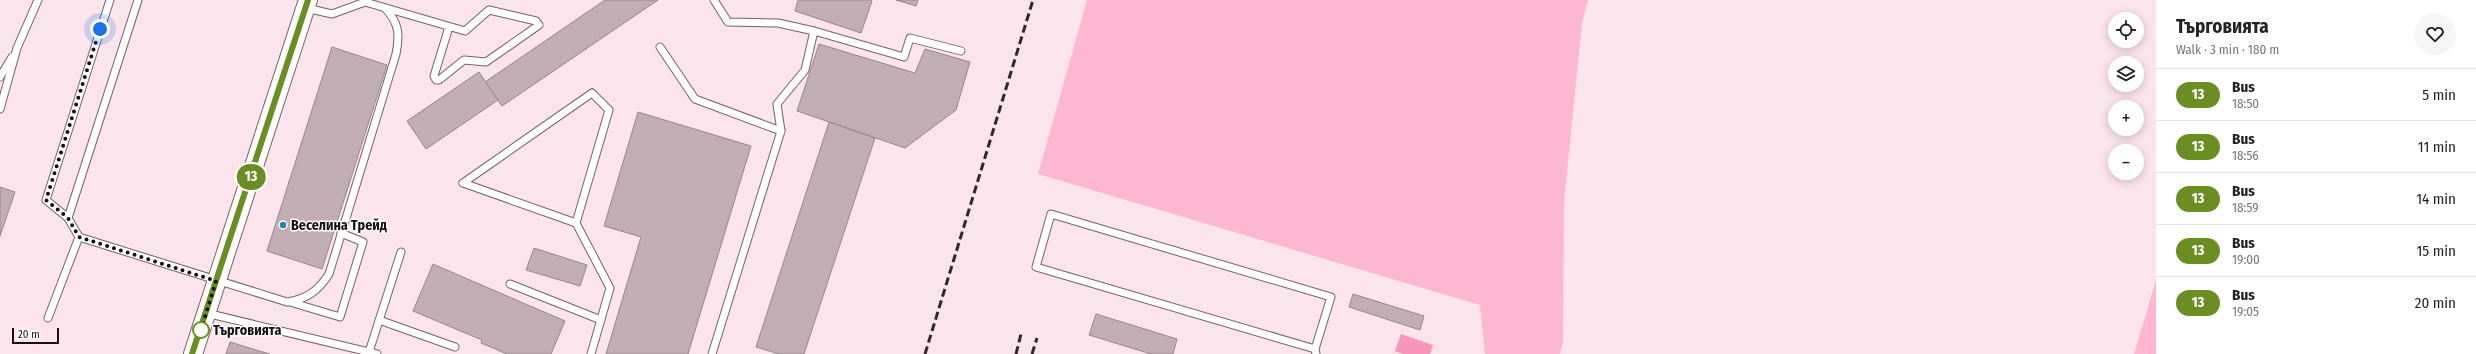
<!DOCTYPE html>
<html lang="en">
<head>
<meta charset="utf-8">
<style>
  body { margin:0; font-family:"Fira Sans Condensed",sans-serif; background:#f6f6f6; color:#222; height:100vh; display:flex; flex-direction:column; font-size:15px; white-space:nowrap }
  * { box-sizing:border-box; margin:0 }
  p { font-size:13px; color:#767676 }
  .icon { flex:none; width:22px; height:22px; fill:none; stroke:currentColor; stroke-width:2; stroke-linecap:round; stroke-linejoin:round }
  .map { position:relative; flex:1; overflow:hidden }
  .sheet { display:flex; flex-direction:column; background:#fff; width:320px }
  .sheet>* { flex:none }
  .badge { padding:0 8px; border-radius:13px; font-size:14px; line-height:26px }
  .controls { position:absolute; left:2108px; top:12px; display:grid; gap:8px }
  .controls a { display:grid; place-items:center; width:36px; height:36px; border-radius:50%; background:#fff; box-shadow:0 2px 10px #0003; font-size:20px }
  .scale { position:absolute; left:12px; bottom:10px; width:47px; box-sizing:border-box; padding-left:4px; border:2px solid #171012; border-top:0; font-size:11px; line-height:14px; white-space:nowrap; color:#171012; -webkit-text-stroke:3px #fff; paint-order:stroke }
  .you { position:absolute; width:20px; height:20px; margin:-10px; border:3px solid #fff; border-radius:50%; background:#1a73e8; box-shadow:0 0 0 6px #1a73e833 }
  .map>.badge { position:absolute; translate:-50% -50%; box-shadow:0 0 0 2px #fff }
  .round { display:grid; place-items:center; flex:none; width:42px; height:42px; border-radius:21px; background:#f6f6f6 }
  .summary { display:flex; align-items:center; justify-content:space-between; height:68px; padding:0 20px }
  h1 { font-size:19px; font-weight:700; line-height:30px }
  ul { padding:0; list-style:none }
  li { display:flex; align-items:center; gap:12px; height:52px; padding:0 20px; border-top:1px solid #e0e0e0 }
  li div { flex:1 }
  li b { display:block; font-size:15px }
  li em { font-style:normal }
  li .badge { min-width:44px; font-weight:700; text-align:center }
  main { display:flex; flex:1; min-height:0 }
  .map>svg:first-child { display:block }
</style>
</head>
<body>
<main>
<div class="map">
<svg width="2156" height="354" viewBox="0 0 2156 354">
  <rect width="100%" height="100%" fill="#fbe4eb"/>
  <g fill="#feb7d0">
    <path d="M1087 0H1588L1582 23 1564 201 1563 341 1560 354H1485L1480 305 1038 174Z"/>
    <path d="M2156 280V354H2134Z"/>
  </g>
  <path fill="#f995bb" d="M1401 334 1433 345 1430 354H1403L1395 351Z"/>
  <g fill="#c3adb4" stroke="#9a858c">
    <path d="M605 0H658L502 106 485 82Z"/>
    <path d="M798 0H869L872 1 861 33 795 11Z"/>
    <path d="M896 0H918L916 6Z"/>
    <path d="M819 44 915 73 925 49 970 62 956 110 905 148 797 111Z"/>
    <path d="M332 47 387 65 322 269 267 251Z"/>
    <path d="M479 72 498 100 426 149 407 121Z"/>
    <path d="M638 112 751 146 688 354H606L641 237 604 226Z"/>
    <path d="M829 122 875 138 804 354H779L756 347Z"/>
    <path d="M0 187 15 192 0 236Z"/>
    <path d="M534 248 587 265 580 286 526 270Z"/>
    <path d="M433 264 565 321 551 354H507L481 343 482 340 413 311Z"/>
    <path d="M1353 294 1424 316 1420 330 1349 307Z"/>
    <path d="M1096 314 1177 339 1173 354H1151L1089 335Z"/>
    <path d="M230 342 256 350 270 354H226Z"/>
  </g>
  <g fill="none" stroke-linecap="round" stroke-linejoin="round">
    <g stroke="#756268" stroke-width="9">
      <g id="service">
        <path d="M138 0 68 218 79 237 287 302C307 299 318 291 329 274L396 54C400 34 399 23 385 8"/>
        <path d="M714 0 728 22 778 23 814 31 805 70 777 104 781 131"/>
        <path d="M306 8 332 14 365 2 465 31 489 10 536 21 539 25 486 62 464 60 439 80H436L434 76 449 27"/>
        <path d="M814 31 904 57 910 38 961 51"/>
        <path d="M660 47 695 99 781 131 712 354"/>
        <path d="M0 77 12 57"/>
        <path d="M0 109 17 48 38 0"/>
        <path d="M463 183 592 93 609 110 576 223 610 288 591 354"/>
        <path d="M463 183 576 223"/>
        <path d="M68 218 46 200 110 0"/>
        <path d="M510 284 601 320"/>
        <path d="M290 302 340 317 363 242 341 233"/>
        <path d="M206 313 377 354"/>
        <path d="M48 318 79 237"/>
        <path d="M379 320 455 347"/>
        <path d="M1315 349 1331 297 1051 214 1036 267 1315 349 1316 354"/>
        <path d="M369 352 401 252"/>
      </g>
    </g>
    <g stroke="#756268" stroke-width="20">
      <path id="tertiary" d="M193 354 308 0"/>
    </g>
    <use href="#service" stroke="#fff" stroke-width="7"/>
    <use href="#tertiary" stroke="#fff" stroke-width="18"/>
    <g stroke="#31282a" stroke-width="3" stroke-dasharray="8 4" stroke-linecap="butt">
      <path d="M925 354 1033 0"/>
      <path d="M1016 354 1021 334"/>
      <path d="M1032 354 1037 338"/>
    </g>
  </g>
  <g fill="none" stroke-linecap="round" stroke-linejoin="round">
    <g stroke="#fff" stroke-width="9">
      <path id="line" d="M192 354 308 0"/>
    </g>
    <use href="#line" stroke="#6b8e23" stroke-width="6"/>
    <path stroke="#171012" stroke-width="4" stroke-dasharray="0 7.2" d="M100 29 46 200 68 218 79 237 216 281 201 330"/>
  </g>
  <circle fill="#1e86af" stroke="#fff" stroke-width="1.5" cx="283" cy="225" r="4"/>
  <circle fill="#fff" stroke="#6b8e23" stroke-width="2" cx="201" cy="330" r="8"/>
  <g text-anchor="middle" stroke-width="3" stroke-linejoin="round" paint-order="stroke">
    <g font-size="14" font-weight="bold" fill="#171012" stroke="#fff" text-anchor="start">
      <text x="291" y="230">Веселина Трейд</text>
    </g>
    <g font-size="14" font-weight="bold" fill="#171012" stroke="#fff" text-anchor="start">
      <text x="213" y="335">Търговията</text>
    </g>
  </g>
</svg>
<div class="controls">
<a><svg class="icon" aria-label="locate" viewBox="0 0 24 24"><circle cx="12" cy="12" r="6"/><path d="M12 2v4M12 18v4M2 12h4M18 12h4"/></svg></a>
<a><svg class="icon" aria-label="layers" viewBox="0 0 24 24"><path d="M12 4l9 5-9 5-9-5zM3 14l9 5 9-5"/></svg></a>
<a>+</a>
<a>−</a>
</div>
<div class="scale">20 m</div>
<div class="you" style="left:100px;top:29px"></div>
<b class="badge" style="left:251px;top:177px;background:#6b8e23;color:#fff">13</b>
</div>
<section class="sheet">
<div class="summary"><div><h1>Търговията</h1><p>Walk · 3 min · 180 m</p></div><a class="round"><svg class="icon" aria-label="heart" viewBox="0 0 24 24"><path d="M12 20l-8-8c-3-5 5-10 8-4 3-6 11-1 8 4z"/></svg></a></div>
<ul>
<li><span class="badge" style="background:#6b8e23;color:#fff">13</span><div><b>Bus</b><p>18:50</p></div><em>5 min</em></li>
<li><span class="badge" style="background:#6b8e23;color:#fff">13</span><div><b>Bus</b><p>18:56</p></div><em>11 min</em></li>
<li><span class="badge" style="background:#6b8e23;color:#fff">13</span><div><b>Bus</b><p>18:59</p></div><em>14 min</em></li>
<li><span class="badge" style="background:#6b8e23;color:#fff">13</span><div><b>Bus</b><p>19:00</p></div><em>15 min</em></li>
<li><span class="badge" style="background:#6b8e23;color:#fff">13</span><div><b>Bus</b><p>19:05</p></div><em>20 min</em></li>
</ul>
</section>
</main>
</body>
</html>
